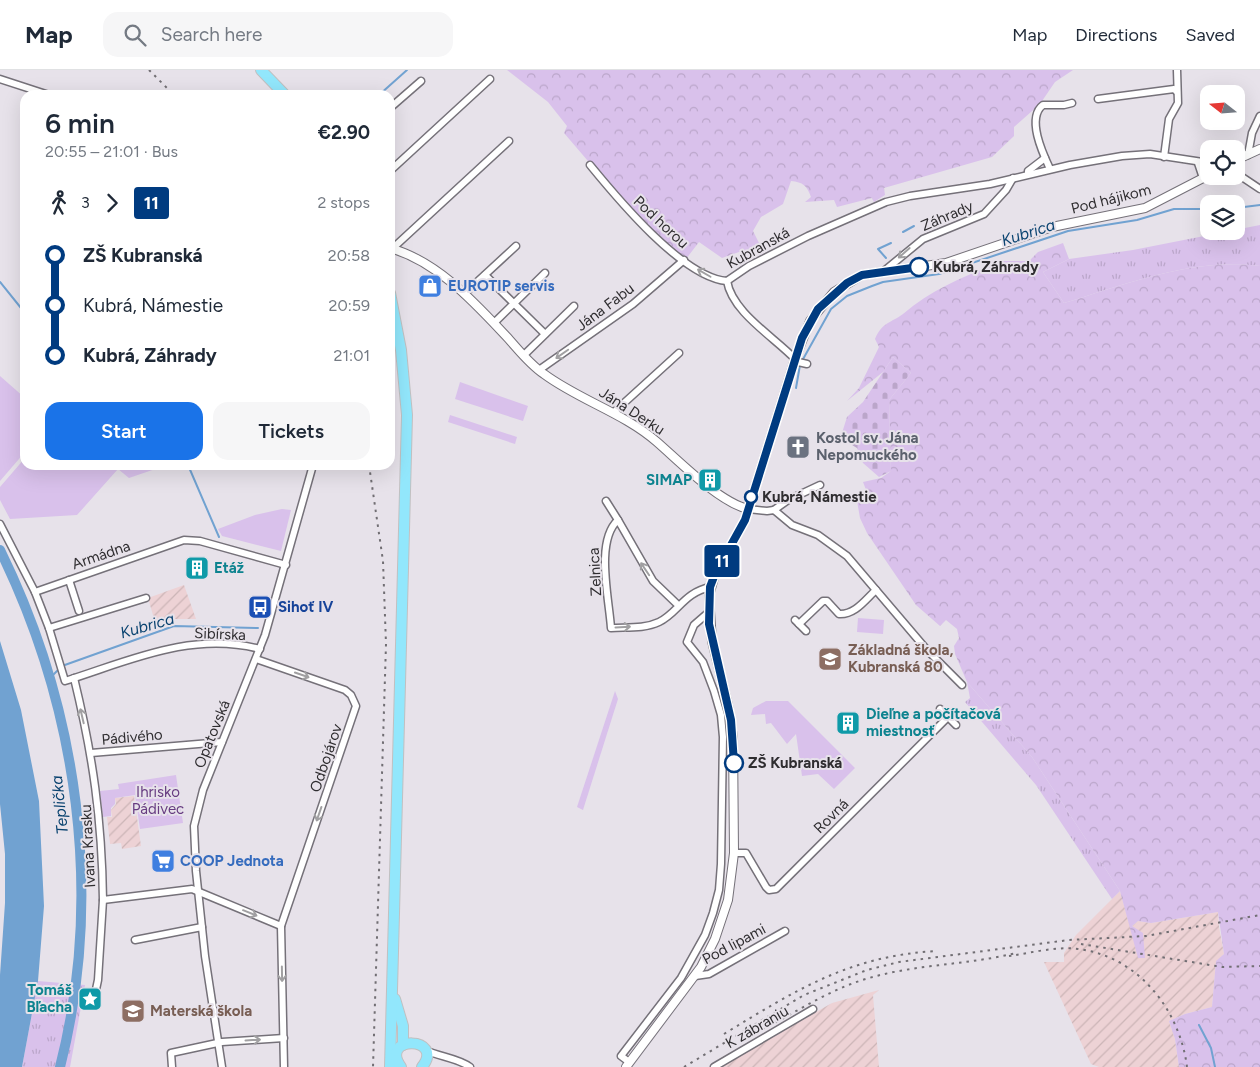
<!DOCTYPE html>
<html lang="en">
<head>
<meta charset="utf-8">
<style>
  body { margin:0; font-family:Figtree,sans-serif; background:#f6f6f7; color:#1f2937; height:100vh; display:flex; flex-direction:column; font-size:19px; white-space:nowrap }
  * { box-sizing:border-box; margin:0 }
  p { font-size:16px; color:#747a83 }
  .icon { flex:none; width:28px; height:28px; fill:none; stroke:currentColor; stroke-width:2; stroke-linecap:round; stroke-linejoin:round }
  .map { position:relative; flex:1; overflow:hidden }
  .sheet { position:absolute; left:20px; top:20px; width:375px; height:380px; display:flex; flex-direction:column; background:#fff; border-radius:15px; box-shadow:0 5px 20px #0002 }
  .sheet>* { flex:none }
  .badge { padding:0 10px; border-radius:4px; font-size:18px; line-height:32px }
  .needle { width:32px; rotate:287deg }
  .fabs { position:absolute; left:1200px; top:15px; display:grid; gap:10px }
  .fabs a { display:grid; place-items:center; width:45px; height:45px; border-radius:10px; background:#fff; box-shadow:0 5px 20px #0002; font-size:25px }
  .map>.badge { position:absolute; translate:-50% -50%; box-shadow:0 0 0 2px #fff }
  .legs { display:flex; align-items:center; gap:8px; height:55px; padding:0 25px; font-size:16px }
  .legs p { margin-inline-start:auto }
  .summary { display:flex; align-items:center; justify-content:space-between; height:85px; padding:0 25px }
  h1 { font-size:28px; font-weight:600; line-height:38px }
  .action { display:flex; gap:10px; margin-top:auto; padding:10px 25px }
  .action a { flex:1; height:58px; border-radius:15px; background:#1a73e8; color:#fff; font-size:20px; font-weight:600; line-height:58px; text-align:center }
  .action a+a { background:#f6f6f7; color:#1f2937 }
  ul { padding:0 25px; list-style:none }
  li { display:flex; align-items:center; gap:18px; height:50px; font-size:19px }
  li i { display:grid; place-items:center; width:8px; height:100%; margin:0 6px; background:currentColor }
  li i::after { content:''; width:12px; height:12px; margin:-6px; border:4px solid; border-radius:50%; background:#fff }
  li p { margin-inline-start:auto }
  li:first-child i { background:linear-gradient(#0000 50%,currentColor 0) }
  li:last-child i { background:linear-gradient(currentColor 50%,#0000 0) }
  header { display:flex; align-items:center; gap:30px; box-sizing:border-box; height:70px; padding:0 25px; background:#fff; border-bottom:1px solid #e0e1e3 }
  header strong { font-size:24px }
  nav { display:flex; gap:28px; margin-inline-start:auto; font-size:18px }
  .search { width:350px; height:45px; background:#f6f6f7; display:flex; align-items:center; gap:12px; box-sizing:border-box; padding:0 18px; border-radius:15px; color:#747a83; font-size:19px }
  .map>svg:first-child { display:block }
</style>
</head>
<body>
<header>
<strong>Map</strong>
<div class="search"><svg class="icon" aria-label="search" viewBox="0 0 24 24"><circle cx="10" cy="10" r="6"/><path d="M15 15l6 6"/></svg>Search here</div>
<nav><a>Map</a><a>Directions</a><a>Saved</a></nav>
</header>
<div class="map">
<svg width="1260" height="997" viewBox="0 0 1260 997">
  <defs>
    <pattern id="industrial-furrows" width="10" height="10" patternUnits="userSpaceOnUse" patternTransform="scale(1.25)"><rect width="10" height="10" fill="#edd2d5"/><path d="M-1 1l2-2M0 10L10 0M9 11l2-2" fill="none" stroke="#ccb5b7"/></pattern>
    <pattern id="grass-tufts" width="24" height="20" patternUnits="userSpaceOnUse" patternTransform="scale(1.25)"><rect width="24" height="20" fill="#d9c1eb"/><path d="M3 7l-1-3M5 7V3M7 7l1-3M15 17l-1-3M17 17v-4M19 17l1-3" fill="none" stroke="#bba6ca"/></pattern>
    <pattern id="forest-crowns" width="20" height="18" patternUnits="userSpaceOnUse" patternTransform="scale(1.25)"><rect width="20" height="18" fill="#d9c1eb"/><path d="M2 6a3 3 0 1 1 6 0M12 15a3 3 0 1 1 6 0" fill="none" stroke="#bba6ca"/></pattern>
    <pattern id="cemetery-stones" width="16" height="16" patternUnits="userSpaceOnUse" patternTransform="scale(1.25)"><rect width="16" height="16" fill="#d9c1eb"/><path d="M2 7V4a2 2 0 0 1 4 0v3zM10 15v-3a2 2 0 0 1 4 0v3z" fill="#bba6ca"/></pattern>
  </defs>
  <rect width="100%" height="100%" fill="#e7e2ea"/>
  <g fill="url(#industrial-furrows)">
    <path d="M184 515 196 549H170L155 552 148 528Z"/>
    <path d="M134 726 141 776 122 779 121 773 110 774 107 747H112L111 740 116 734 115 728Z"/>
    <path d="M1120 821 1139 888 1137 861 1132 856 1138 851 1151 853 1218 842 1219 857 1224 884 1216 892 1212 937 1185 944 1169 951 1175 969 1179 997H1099L1091 994 1044 892H1064V883L1076 865Z"/>
    <path d="M879 920 873 925 879 997H719L832 933Z"/>
  </g>
  <g fill="url(#grass-tufts)">
    <path d="M1260 155V196C1194 187 1127 214 1064 233L1043 202 1069 189 1133 180Z"/>
    <path d="M967 612 1032 687 1120 821 1112 829 1036 715 965 632 970 628Z"/>
    <path d="M38 911 85 915 70 997H22Z"/>
  </g>
  <g fill="url(#forest-crowns)">
    <path d="M507 0H1073L1055 12 1040 34 1014 57V66L992 87 884 118 885 125 874 132 872 128 837 137 834 130 805 132 811 127C807 116 803 112 791 111L783 134 761 147 753 161 764 183 761 185 758 180 739 182 722 188 699 172 686 189 635 146 564 63 567 56 548 32Z"/>
    <path d="M1063 173 1069 189 1043 202 1064 233C1127 214 1194 187 1260 196V997H1179L1175 969 1169 951 1185 944 1212 937 1216 891 1224 884 1218 842 1151 853 1138 851 1132 856 1143 863 1145 888H1138L1120 821 1032 687 967 612 955 584 954 576 959 568 957 559 946 550 940 556 916 535 867 463 860 448 856 425H868L863 412 881 408 891 401 889 330 911 303 893 287 883 302 847 331 859 318 879 277 875 269C882 252 891 253 903 244 930 221 961 207 994 195L996 191H1029L1038 182Z"/>
  </g>
  <path fill="url(#cemetery-stones)" d="M893 287 911 303 889 330 891 401 879 407 863 393 857 378 852 375 845 363H842L847 347 863 332Z"/>
  <g fill="#d9c1eb">
    <path d="M0 306 25 328V382L0 411Z"/>
    <path d="M460 312 528 336 523 351 455 329Z"/>
    <path d="M450 345 517 367 515 374 448 352Z"/>
    <path d="M25 388V395H167L129 408 118 399 77 445 10 449 0 430V417Z"/>
    <path d="M282 439 291 440 281 481 222 466 218 459 255 445Z"/>
    <path d="M858 548 884 550 883 564 857 562Z"/>
    <path d="M615 621 618 629 583 740 577 737Z"/>
    <path d="M766 631H788L855 698 834 719 818 704 802 706 796 664 787 674 771 653 766 654 765 644 751 645 753 638Z"/>
    <path d="M176 705 183 753 140 759 135 725 115 728V734L111 738V746L103 747 100 721 119 719 118 714Z"/>
  </g>
  <path fill="#71a2d1" d="M0 571 21 640 39 731 44 836 38 911 22 997H0V905L5 833V784L0 734Z"/>
  <g fill="none" stroke-linecap="round" stroke-linejoin="round">
    <g stroke="#71a2d1" stroke-width="2">
      <path d="M379 25 407 0"/>
      <path d="M1236 138 1260 135"/>
      <path d="M903 162 914 156"/>
      <path d="M886 188 878 179 891 173"/>
      <path d="M0 212 25 243"/>
      <path d="M802 291 831 239 847 226 872 216 883 212 939 204 1068 161 1137 150 1174 139H1209"/>
      <path d="M796 318 800 295"/>
      <path d="M188 395 219 467"/>
      <path d="M62 596 174 556 258 558"/>
      <path d="M51 607 59 599"/>
      <path d="M1199 955 1211 978 1215 997"/>
    </g>
    <path stroke="#71a2d1" stroke-width="10" d="M0 480C78 639 104 825 60 997"/>
    <g stroke="#757179" stroke-width="9">
      <g id="minor">
        <path d="M0 9 49 25"/>
        <path d="M1098 29 1174 19 1177 22"/>
        <path d="M390 38 421 11"/>
        <path d="M1248 85 1252 63 1260 46"/>
        <path d="M1164 87 1169 49 1178 33 1177 0"/>
        <path d="M1198 93 1203 108"/>
        <path d="M590 95C617 128 683 208 727 211"/>
        <path d="M1050 99C1043 84 1026 48 1043 35H1064L1072 33"/>
        <path d="M390 101 490 9"/>
        <path d="M1236 103 1260 119"/>
        <path d="M1028 104V101L1045 88"/>
        <path d="M393 178 509 71"/>
        <path d="M884 201 923 169 984 144 1006 120 1013 108"/>
        <path d="M485 205 545 264"/>
        <path d="M727 211 749 196 808 166 886 132 910 126 990 114 1070 95 1122 86 1150 84 1209 93"/>
        <path d="M727 211C732 242 774 267 795 289"/>
        <path d="M464 224 516 176"/>
        <path d="M494 253 545 203"/>
        <path d="M524 285 574 236"/>
        <path d="M794 291 807 294"/>
        <path d="M539 300 633 234 684 190"/>
        <path d="M613 343 679 283"/>
        <path d="M606 431 618 450"/>
        <path d="M748 439 767 441 774 440 792 455 818 465 847 486 927 580 962 615"/>
        <path d="M774 440 788 430 820 415"/>
        <path d="M0 454 35 522 49 558 65 611C129 591 191 561 260 579"/>
        <path d="M69 510 79 541"/>
        <path d="M35 522 184 470 200 471 286 495"/>
        <path d="M678 535 653 511 618 450C595 471 609 528 611 558 627 557 644 559 659 552 678 543 684 522 711 517"/>
        <path d="M795 550 806 561"/>
        <path d="M799 554 823 531H827L839 544C855 545 865 530 876 520"/>
        <path d="M49 558 146 528"/>
        <path d="M256 589 345 620 351 625 356 636 281 856 284 997"/>
        <path d="M74 608C93 686 102 750 103 830L192 819 281 856"/>
        <path d="M940 639 956 655"/>
        <path d="M91 683 222 672"/>
        <path d="M734 783H746L766 817 769 820 776 819 948 647"/>
        <path d="M135 870 202 857"/>
        <path d="M695 906 709 904 785 861"/>
        <path d="M95 924 98 910 103 830"/>
        <path d="M425 980C440 987 458 988 470 997"/>
        <path d="M629 992 621 986 681 908 705 865 713 843 719 820 721 794 723 667 721 645 714 621 703 592 687 572 694 555 709 542"/>
        <path d="M172 997 171 983 222 972 284 968"/>
        <path d="M222 997 205 886 196 801 194 756 203 720 265 565 313 395"/>
        <path d="M714 997 813 939"/>
      </g>
    </g>
    <g stroke="#757179" stroke-width="10">
      <g id="tertiary">
        <path d="M1236 90 1260 79"/>
        <path d="M390 178C437 191 474 232 506 266 518 279 529 294 544 304 579 330 624 343 657 372 680 392 719 432 748 439"/>
        <path d="M626 997 701 897 715 869 728 830 734 783 733 667 728 635 712 571 709 526 715 504 745 450 795 289 810 251 834 222 862 205 946 193 1052 157 1145 138 1209 105"/>
      </g>
    </g>
    <g stroke="#c1c0c1" stroke-width="12">
      <g id="primary">
        <path d="M261 0 285 25"/>
        <path d="M395 929 403 956V975"/>
        <path d="M390 997 407 345 401 280 390 223"/>
        <path d="M401 997C378 965 446 966 422 997"/>
      </g>
    </g>
    <use href="#minor" stroke="#fff" stroke-width="6"/>
    <use href="#tertiary" stroke="#fff" stroke-width="8"/>
    <use href="#primary" stroke="#92e7fc" stroke-width="10"/>
    <g stroke="#716e73" stroke-width="2" stroke-dasharray="2.5 5" stroke-linecap="butt">
      <path d="M149 0 174 25"/>
      <path d="M369 395 383 491 386 574 373 997"/>
      <path d="M1081 874 1222 897 1260 896"/>
      <path d="M1009 886C1031 883 1056 876 1078 879 1138 886 1180 940 1187 997"/>
      <path d="M724 964C796 920 851 885 938 881"/>
      <path d="M742 969C786 950 823 921 869 908 917 894 968 895 1016 883"/>
      <path d="M684 997 804 925 867 900 899 892 1069 870 1146 866 1260 845"/>
    </g>
  </g>
  <defs><path id="oneway-shaft" d="M-6 0H5M1.5-3L5.5 0L1.5 3" fill="none" stroke-width="1.6" stroke-linecap="round" stroke-linejoin="round" transform="scale(1.25)"/></defs>
  <g stroke="#a1a0a2">
    <use href="#oneway-shaft" transform="translate(904 183) rotate(139)"/>
    <use href="#oneway-shaft" transform="translate(704 203) rotate(-150)"/>
    <use href="#oneway-shaft" transform="translate(562 284) rotate(145)"/>
    <use href="#oneway-shaft" transform="translate(645 499) rotate(-124)"/>
    <use href="#oneway-shaft" transform="translate(623 557) rotate(-3)"/>
    <use href="#oneway-shaft" transform="translate(302 605) rotate(19)"/>
    <use href="#oneway-shaft" transform="translate(82 646) rotate(-103)"/>
    <use href="#oneway-shaft" transform="translate(319 744) rotate(109)"/>
    <use href="#oneway-shaft" transform="translate(250 843) rotate(22)"/>
    <use href="#oneway-shaft" transform="translate(282 904) rotate(89)"/>
    <use href="#oneway-shaft" transform="translate(253 970) rotate(-3)"/>
  </g>
  <g fill="none" stroke-linecap="round" stroke-linejoin="round">
    <g stroke="#fff" stroke-width="11">
      <path id="line-1" d="M734 693 731 650 709 554 710 517 715 504 745 450 802 268 818 239 847 213 862 205 919 197"/>
    </g>
    <use href="#line-1" stroke="#003b80" stroke-width="8"/>
  </g>
  <defs>
    <g id="shop-square" transform="scale(1.25)"><rect x="-9" y="-9" width="18" height="18" rx="4" fill="#3f7fe0" stroke="#e7e2ea"/><path d="M-5-2.5h2.3a2.7 3.5 0 0 1 5.4 0H5L5.5 6h-11ZM-1.5-2.5h3a1.5 2.3 0 0 0-3 0Z" fill="#fff"/></g>
    <g id="church-square" transform="scale(1.25)"><rect x="-9" y="-9" width="18" height="18" rx="4" fill="#6b7280" stroke="#e7e2ea"/><path d="M-1.2-6h2.4v3.5h3.3v2.4h-3.3V6h-2.4V-.1h-3.3v-2.4h3.3Z" fill="#fff"/></g>
    <g id="building-square" transform="scale(1.25)"><rect x="-9" y="-9" width="18" height="18" rx="4" fill="#0f9aa8" stroke="#e7e2ea"/><path d="M-4-6H4V6H1V3H-1V6H-4ZM-2.5-4.3h1.7v1.8h-1.7ZM.8-4.3h1.7v1.8H.8ZM-2.5-1h1.7V.8h-1.7ZM.8-1h1.7V.8H.8Z" fill="#fff"/></g>
    <g id="bus-square" transform="scale(1.25)"><rect x="-9" y="-9" width="18" height="18" rx="4" fill="#1a4fb4" stroke="#e7e2ea"/><path d="M-5-6H5V4H4V6H2V4H-2V6H-4V4H-5ZM-3.5-4V0h7V-4ZM-3.5 1.2v1.5H-2V1.2ZM2 1.2v1.5H3.5V1.2Z" fill="#fff"/></g>
    <g id="school-square" transform="scale(1.25)"><rect x="-9" y="-9" width="18" height="18" rx="4" fill="#8d6e63" stroke="#e7e2ea"/><path d="M0-5L7-2L0 1L-7-2ZM-4 1L0 2.5L4 1V4Q0 6-4 4Z" fill="#fff"/></g>
    <g id="supermarket-square" transform="scale(1.25)"><rect x="-9" y="-9" width="18" height="18" rx="4" fill="#3f7fe0" stroke="#e7e2ea"/><path d="M-6-5.5h2.5l.6 2H6L4.5 2H-2.5L-4.4-4H-6ZM-1.5 3.2a1.3 1.3 0 1 0 .1 0ZM3 3.2a1.3 1.3 0 1 0 .1 0Z" fill="#fff"/></g>
    <g id="sight-square" transform="scale(1.25)"><rect x="-9" y="-9" width="18" height="18" rx="4" fill="#0f9aa8" stroke="#e7e2ea"/><path d="M0-6L1.8-2.2L6-1.7L2.9 1.2L3.7 5.4L0 3.3L-3.7 5.4L-2.9 1.2L-6-1.7L-1.8-2.2Z" fill="#fff"/></g>
  </defs>
  <g fill-rule="evenodd">
    <use href="#shop-square" x="430" y="216"/>
    <use href="#church-square" x="798" y="377"/>
    <use href="#building-square" x="710" y="410"/>
    <use href="#building-square" x="197" y="498"/>
    <use href="#bus-square" x="260" y="537"/>
    <use href="#school-square" x="830" y="589"/>
    <use href="#building-square" x="848" y="653"/>
    <use href="#supermarket-square" x="163" y="791"/>
    <use href="#sight-square" x="90" y="929"/>
    <use href="#school-square" x="133" y="941"/>
  </g>
  <g fill="#fff" stroke="#003b80" stroke-width="2.5">
    <circle cx="919" cy="197" r="9"/>
    <circle cx="751" cy="427" r="6"/>
    <circle cx="734" cy="693" r="9"/>
  </g>
  <g text-anchor="middle" stroke-width="4" stroke-linejoin="round" paint-order="stroke">
    <g font-size="15" fill="#2f2d30" stroke="#e7e2ea">
      <text transform="translate(1111 129) rotate(-14)" y="5">Pod hájikom</text>
      <text transform="translate(947 146) rotate(-23)" y="5">Záhrady</text>
      <text transform="translate(661 152) rotate(43)" y="5">Pod horou</text>
      <text transform="translate(758 178) rotate(-29)" y="5">Kubranská</text>
      <text transform="translate(605 237) rotate(-37)" y="5">Jána Fabu</text>
      <text transform="translate(632 341) rotate(33)" y="5">Jána Derku</text>
      <text transform="translate(101 485) rotate(-19)" y="5">Armádna</text>
      <text transform="translate(595 502) rotate(-93)" y="5">Zelnica</text>
      <text transform="translate(220 564) rotate(2)" y="5">Sibírska</text>
      <text transform="translate(212 664) rotate(-68)" y="5">Opatovská</text>
      <text transform="translate(132 667) rotate(-5)" y="5">Pádivého</text>
      <text transform="translate(326 688) rotate(-71)" y="5">Odbojárov</text>
      <text transform="translate(831 746) rotate(-45)" y="5">Rovná</text>
      <text transform="translate(88 776) rotate(-93)" y="5">Ivana Krasku</text>
      <text transform="translate(734 874) rotate(-28)" y="5">Pod lipami</text>
      <text transform="translate(757 957) rotate(-30)" y="5">K zábraniu</text>
    </g>
    <g font-size="15" font-weight="bold" fill="#2f2d30" stroke="#e7e2ea" text-anchor="start">
      <text x="933" y="202">Kubrá, Záhrady</text>
      <text x="762" y="432">Kubrá, Námestie</text>
      <text x="748" y="698">ZŠ Kubranská</text>
    </g>
    <g font-size="15" font-weight="bold" fill="#366cbe" stroke="#e7e2ea" text-anchor="start">
      <text x="448" y="221">EUROTIP servis</text>
      <text x="180" y="796">COOP Jednota</text>
    </g>
    <g font-size="15" font-weight="bold" fill="#5b616d" stroke="#e7e2ea" text-anchor="start">
      <text x="816" y="373">Kostol sv. Jána<tspan x="816" dy="17">Nepomuckého</tspan></text>
    </g>
    <g font-size="15" font-weight="bold" fill="#0d838f" stroke="#e7e2ea" text-anchor="end">
      <text x="692" y="415">SIMAP</text>
      <text x="214" y="503" text-anchor="start">Etáž</text>
      <text x="866" y="649" text-anchor="start">Dieľne a počítačová<tspan x="866" dy="17">miestnosť</tspan></text>
      <text x="72" y="925">Tomáš<tspan x="72" dy="17">Bľacha</tspan></text>
    </g>
    <g font-size="15" font-weight="bold" fill="#164399" stroke="#e7e2ea" text-anchor="start">
      <text x="278" y="542">Sihoť IV</text>
    </g>
    <g font-size="15" font-weight="bold" fill="#785e54" stroke="#e7e2ea" text-anchor="start">
      <text x="848" y="585">Základná škola,<tspan x="848" dy="17">Kubranská 80</tspan></text>
      <text x="150" y="946">Materská škola</text>
    </g>
    <g font-size="15" fill="#673c81" stroke="#e7e2ea">
      <text x="158" y="727">Ihrisko<tspan x="158" dy="17">Pádivec</tspan></text>
    </g>
    <g font-size="16" font-style="italic" fill="#0a4370" stroke="#e7e2ea">
      <text transform="translate(1028 162) rotate(-18)" y="6">Kubrica</text>
      <text transform="translate(147 555) rotate(-16)" y="6">Kubrica</text>
      <text transform="translate(59 735) rotate(-96)" y="6">Teplička</text>
    </g>
  </g>
</svg>
<div class="fabs">
<a><svg class="needle" viewBox="-14 -14 28 28"><path d="M0-13l5 13h-10z" fill="#e53935"/><path d="M0 13l5-13h-10z" fill="#747a83"/></svg></a>
<a><svg class="icon" aria-label="locate" viewBox="0 0 24 24"><circle cx="12" cy="12" r="6"/><path d="M12 2v4M12 18v4M2 12h4M18 12h4"/></svg></a>
<a><svg class="icon" aria-label="layers" viewBox="0 0 24 24"><path d="M12 4l9 5-9 5-9-5zM3 14l9 5 9-5"/></svg></a>
</div>
<b class="badge" style="left:722px;top:491px;background:#003b80;color:#fff">11</b>
<section class="sheet">
<div class="summary"><div><h1>6 min</h1><p>20:55 – 21:01 · Bus</p></div><b>€2.90</b></div>
<div class="legs"><svg class="icon" aria-label="walk" viewBox="0 0 24 24"><circle cx="13" cy="4" r="2"/><path d="M13 8l-2 6 4 7M11 14l-3 7M7 12l3-4h3l4 4"/></svg>3<svg class="icon" aria-label="forward" viewBox="0 0 24 24"><path d="M9 5l7 7-7 7"/></svg><b class="badge" style="background:#003b80;color:#fff">11</b><p>2 stops</p></div>
<ul>
<li><i style="color:#003b80"></i><b>ZŠ Kubranská</b><p>20:58</p></li>
<li><i style="color:#003b80"></i><span>Kubrá, Námestie</span><p>20:59</p></li>
<li><i style="color:#003b80"></i><b>Kubrá, Záhrady</b><p>21:01</p></li>
</ul>
<div class="action"><a>Start</a><a>Tickets</a></div>
</section>
</div>
</body>
</html>
